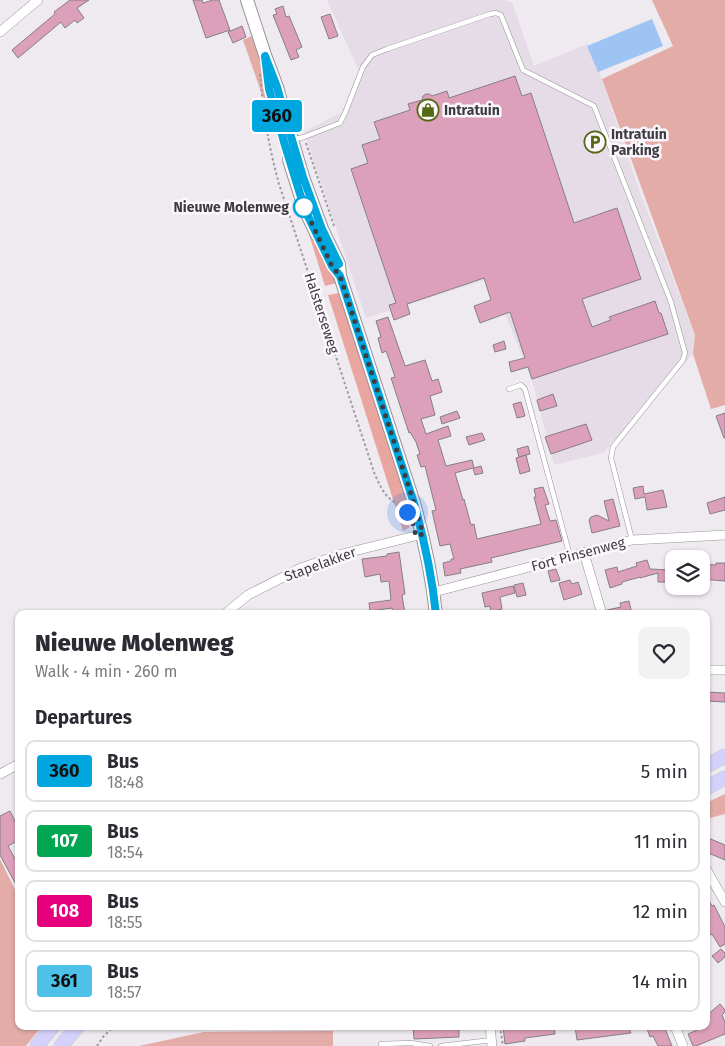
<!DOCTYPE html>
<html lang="en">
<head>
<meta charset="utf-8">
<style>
  body { margin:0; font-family:"Fira Sans",sans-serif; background:#f2f2f3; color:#2b2b33; height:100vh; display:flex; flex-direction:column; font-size:19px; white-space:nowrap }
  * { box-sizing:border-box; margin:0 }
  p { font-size:16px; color:#7c7c81 }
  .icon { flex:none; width:28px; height:28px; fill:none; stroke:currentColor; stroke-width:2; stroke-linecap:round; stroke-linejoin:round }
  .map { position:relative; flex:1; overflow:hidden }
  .details { position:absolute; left:15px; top:610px; width:695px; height:420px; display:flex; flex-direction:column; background:#fff; border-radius:10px; box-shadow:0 1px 4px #0004 }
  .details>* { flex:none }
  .badge { padding:0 10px; border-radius:4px; font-size:18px; line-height:32px }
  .tools { position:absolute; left:665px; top:550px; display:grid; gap:10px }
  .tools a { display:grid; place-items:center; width:45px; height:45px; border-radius:10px; background:#fff; box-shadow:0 1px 4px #0004; font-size:25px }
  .you { position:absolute; width:25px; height:25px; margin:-12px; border:4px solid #fff; border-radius:50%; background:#1a73e8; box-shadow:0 0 0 8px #1a73e833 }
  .map>.badge { position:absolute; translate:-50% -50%; box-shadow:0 0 0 2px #fff }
  h2 { padding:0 20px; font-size:19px; line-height:45px }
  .round { display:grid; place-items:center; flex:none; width:52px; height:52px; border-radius:10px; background:#f2f2f3 }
  .head { display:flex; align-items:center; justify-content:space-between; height:85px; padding:0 20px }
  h1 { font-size:24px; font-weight:800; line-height:38px }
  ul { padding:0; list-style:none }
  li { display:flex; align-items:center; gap:15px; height:62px; margin:0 10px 8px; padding:0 10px; border:2px solid #e1e1e2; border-radius:10px }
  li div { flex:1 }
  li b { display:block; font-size:19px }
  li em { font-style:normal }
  li .badge { min-width:55px; font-weight:700; text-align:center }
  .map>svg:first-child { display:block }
</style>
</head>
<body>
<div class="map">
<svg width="725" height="1046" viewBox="0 0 725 1046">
  <rect width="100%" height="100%" fill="#efeaf0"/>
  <path fill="#e5dce8" d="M327 0H504L512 2 534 66 587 44 602 79 638 187 695 335 693 354 603 453 554 465 533 384 491 278 366 318 304 132 342 112 359 71Z"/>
  <g fill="#e3aca7">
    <path d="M652 0H725V405L711 409 693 354 695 335 602 79 673 46Z"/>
    <path d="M254 35 296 164 289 172 243 40Z"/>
    <path d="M725 794V814L706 819V803Z"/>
    <path d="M0 859 19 898V1026H42L26 1046H0Z"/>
    <path d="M333 1031V1046H139L204 1032Z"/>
  </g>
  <g fill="#e9a6a1">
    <path d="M296 164 336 283 325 286 304 218Z"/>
    <path d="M339 293C358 350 378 407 395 465 401 483 412 509 409 528L403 531 328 295Z"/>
  </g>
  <path fill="#9dc4f3" d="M652 19 663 46 598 72 587 46Z"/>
  <g fill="#dda0ba" stroke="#867f82">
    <path d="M70 0H89L77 8 84 18 77 23 75 20 65 28 61 22 18 58 12 50 55 14 54 12Z"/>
    <path d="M193 0H202L203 3 213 0H219L230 30 206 38Z"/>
    <path d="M283 6 286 17 289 16 302 47 296 50 299 57 291 60 273 15 277 14 275 9Z"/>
    <path d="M330 14 338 36 329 39 321 17Z"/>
    <path d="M242 26 246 37 233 43 228 32Z"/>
    <path d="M515 76 522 96 531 93 574 223 617 208 641 279 582 299 592 327 611 320 609 317 655 301 659 313H661L668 334 532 379 528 367 511 372 509 362 525 358 510 312 480 323 474 306 491 300 484 278 407 304 410 314 394 320 389 305 396 303 351 169 368 163 362 145 380 139 374 122 410 110 408 104 422 100 423 96 426 94H429L432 96 447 91 449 98Z"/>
    <path d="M388 317 405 366 425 360 432 381 438 379 442 392 430 396 435 415 421 419 426 434 448 426 451 436 438 440 446 466 472 460 474 468 481 466 483 473 475 475 473 468 455 473 463 500 464 499 471 525 474 524 477 539 541 524 534 497H536L534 489 543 487 549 504 545 505 550 521 556 520 562 541 491 558 492 562 460 569 461 573 445 576 443 563 451 561V559H454L450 544 440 546 432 511 436 510 425 466 421 467 417 455 420 454 416 442 410 432 409 433 391 378 395 377 389 359 386 351 382 353 378 338 381 337 376 321Z"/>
    <path d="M504 341 506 349 495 352 493 345Z"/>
    <path d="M553 394 557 406 540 411 537 400Z"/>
    <path d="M521 402 525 416 517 418 513 404Z"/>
    <path d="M457 411 460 418 442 424 440 417Z"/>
    <path d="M725 413V438H724L716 416Z"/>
    <path d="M586 424 592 440 551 454 545 437Z"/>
    <path d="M482 433 485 440 469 445 466 437Z"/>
    <path d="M528 446 530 454 519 457 517 449Z"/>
    <path d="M526 455 530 471 520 474 516 458Z"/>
    <path d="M643 486 644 494 663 490 667 507 647 510 645 497 635 499 633 488Z"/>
    <path d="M725 497V510L710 514 707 503Z"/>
    <path d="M613 499 620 526 592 533 589 520 591 517 597 515 609 521 604 501Z"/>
    <path d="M399 552 405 594 402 595 405 614H393L392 608 370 611 369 603 391 600 389 581 381 582 380 574 365 577 362 559 387 556V554Z"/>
    <path d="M647 560 650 569 669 570 668 582H658V573L640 578V577L622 582V584L610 588 605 570 617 567 618 572 637 566 636 563Z"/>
    <path d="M716 563H725V581L701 579V564L716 565Z"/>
    <path d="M556 569 560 580 551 582 548 571Z"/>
    <path d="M570 580 572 584 578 582 582 594 564 600 559 583Z"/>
    <path d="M523 583 526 595 517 597 514 585Z"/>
    <path d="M513 586 515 593 500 597 502 609 491 612 490 606 485 607 482 593Z"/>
    <path d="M629 601 632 614H608L607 610 621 607 620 603Z"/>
    <path d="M706 692 725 693V702L706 701Z"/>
    <path d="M10 811 19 829V840L8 846 19 866V890L0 855V816Z"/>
    <path d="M706 837 725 845V860L706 852Z"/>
    <path d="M706 896 712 906 714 905 725 927V944L720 947 712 934 706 937Z"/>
    <path d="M721 949 725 953V957L718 963 712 956Z"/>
    <path d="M720 1004 725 1010V1012L722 1015 725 1022V1034L696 1046H693L688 1034 706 1026V1016Z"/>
    <path d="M413 1026H459V1037L414 1039Z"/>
    <path d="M503 1026H540V1028L554 1026 555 1034 525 1038V1041L505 1044Z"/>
    <path d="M575 1026H628L631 1033 577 1040Z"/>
    <path d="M646 1026H664L672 1046H658L653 1036 650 1037Z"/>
  </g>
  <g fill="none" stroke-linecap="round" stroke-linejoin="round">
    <g stroke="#989499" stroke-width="5.5">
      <g id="lane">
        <path d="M284 142 304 137 340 123 345 113 363 67 372 55 387 49 490 14 496 13 501 15 523 70 594 106 671 302 685 353 683 360 613 447 611 458 632 540"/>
        <path d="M509 389 521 385 525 389 570 556"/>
        <path d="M381 1044 411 1043 430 1046"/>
        <path d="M441 1046 492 1040"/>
      </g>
    </g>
    <g stroke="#989499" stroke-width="10">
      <g id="street">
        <path d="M0 32 38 0"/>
        <path d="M584 553 602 614"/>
        <path d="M434 592 632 540 725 535"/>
        <path d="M225 614 248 595 301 568 342 554 423 534"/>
        <path d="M706 670H725"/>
        <path d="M0 774 19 764"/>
        <path d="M706 869 725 902"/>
        <path d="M490 1026 492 1046"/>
        <path d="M675 1026 683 1046"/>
      </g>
    </g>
    <g stroke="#989499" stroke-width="14">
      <g id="secondary">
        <path d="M247 0 265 55 277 87 292 140 303 177 322 229 339 264 340 276 414 503C424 539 432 576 436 614"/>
        <path d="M289 160 305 210 317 235"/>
      </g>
    </g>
    <g stroke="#c9c8c9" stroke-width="15">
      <g id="primary">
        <path d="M706 766 725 756"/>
        <path d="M706 788 725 778"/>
        <path d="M37 1046 53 1026"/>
        <path d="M61 1046 78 1026"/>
      </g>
    </g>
    <g stroke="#9e9b9f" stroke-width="2" stroke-dasharray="2.5 2.5" stroke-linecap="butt">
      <path d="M260 74C263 112 269 148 279 184L375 475C379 483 382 491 388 497 393 502 400 505 405 510"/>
      <path d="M306 143 334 226"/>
      <path d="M500 1026 503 1046"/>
      <path d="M97 1046 103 1037 114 1026"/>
    </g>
    <use href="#lane" stroke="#fff" stroke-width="4.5"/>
    <use href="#street" stroke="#fff" stroke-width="9"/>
    <use href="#secondary" stroke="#fff" stroke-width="12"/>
    <use href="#primary" stroke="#d4d2fc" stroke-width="14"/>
  </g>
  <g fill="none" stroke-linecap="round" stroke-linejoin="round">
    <g stroke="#fff" stroke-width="11">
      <path id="line" d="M339 264 322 229 303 177 292 140 277 87 265 56 269 89 284 142 305 210 332 266 340 276 414 503C424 539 432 576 436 614"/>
    </g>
    <use href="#line" stroke="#00a6de" stroke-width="8"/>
    <path stroke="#3d3c3e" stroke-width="5" stroke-dasharray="0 9" d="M304 207 332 266 340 276 414 503 423 534 416 536 413 524 407 512"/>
  </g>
  <defs>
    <g id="shop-ring" transform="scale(1.125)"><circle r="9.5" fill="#fcf7fe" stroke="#556915" stroke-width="1.5"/><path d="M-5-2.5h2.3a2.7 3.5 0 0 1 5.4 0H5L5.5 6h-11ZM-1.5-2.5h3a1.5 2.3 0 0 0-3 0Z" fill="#556915"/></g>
    <g id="parking-ring" transform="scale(1.125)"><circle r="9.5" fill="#fcf7fe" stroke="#556915" stroke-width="1.5"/><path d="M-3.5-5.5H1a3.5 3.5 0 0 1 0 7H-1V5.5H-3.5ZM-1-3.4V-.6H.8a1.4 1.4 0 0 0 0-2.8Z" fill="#556915"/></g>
  </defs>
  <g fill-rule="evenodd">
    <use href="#shop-ring" x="428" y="110"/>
    <use href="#parking-ring" x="595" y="142"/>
  </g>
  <circle fill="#fff" stroke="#00a6de" stroke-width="2.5" cx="304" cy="207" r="10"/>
  <g text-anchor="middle" stroke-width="5" stroke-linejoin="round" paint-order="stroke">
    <g font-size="14" font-weight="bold" fill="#3d3c3e" stroke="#fcf7fe" text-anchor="start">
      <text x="444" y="115">Intratuin</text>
      <text x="611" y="139">Intratuin<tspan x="611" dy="16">Parking</tspan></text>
    </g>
    <g font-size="14" font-weight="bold" fill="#3d3c3e" stroke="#fcf7fe" text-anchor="end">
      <text x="289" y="212">Nieuwe Molenweg</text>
    </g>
    <g font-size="14" fill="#3d3c3e" stroke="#fcf7fe">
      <text transform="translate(322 313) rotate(72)" y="5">Halsterseweg</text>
      <text transform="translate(578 554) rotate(-15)" y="5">Fort Pinsenweg</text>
      <text transform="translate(320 564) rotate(-20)" y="5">Stapelakker</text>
    </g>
  </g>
</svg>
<div class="tools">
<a><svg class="icon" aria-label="layers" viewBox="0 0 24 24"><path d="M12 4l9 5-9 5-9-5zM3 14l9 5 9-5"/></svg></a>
</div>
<div class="you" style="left:407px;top:512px"></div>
<b class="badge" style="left:277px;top:116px;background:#00a6de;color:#111">360</b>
<section class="details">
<div class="head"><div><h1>Nieuwe Molenweg</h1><p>Walk · 4 min · 260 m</p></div><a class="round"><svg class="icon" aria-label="heart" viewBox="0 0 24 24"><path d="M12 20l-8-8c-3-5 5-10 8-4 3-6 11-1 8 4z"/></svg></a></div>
<h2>Departures</h2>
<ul>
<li><span class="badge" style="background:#00a6de;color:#111">360</span><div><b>Bus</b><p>18:48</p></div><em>5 min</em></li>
<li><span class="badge" style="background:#00a651;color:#fff">107</span><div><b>Bus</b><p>18:54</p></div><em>11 min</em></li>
<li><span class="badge" style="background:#e6007e;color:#fff">108</span><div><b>Bus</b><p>18:55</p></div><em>12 min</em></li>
<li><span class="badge" style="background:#4ec1e8;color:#111">361</span><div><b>Bus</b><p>18:57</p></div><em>14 min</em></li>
</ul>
</section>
</div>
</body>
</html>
